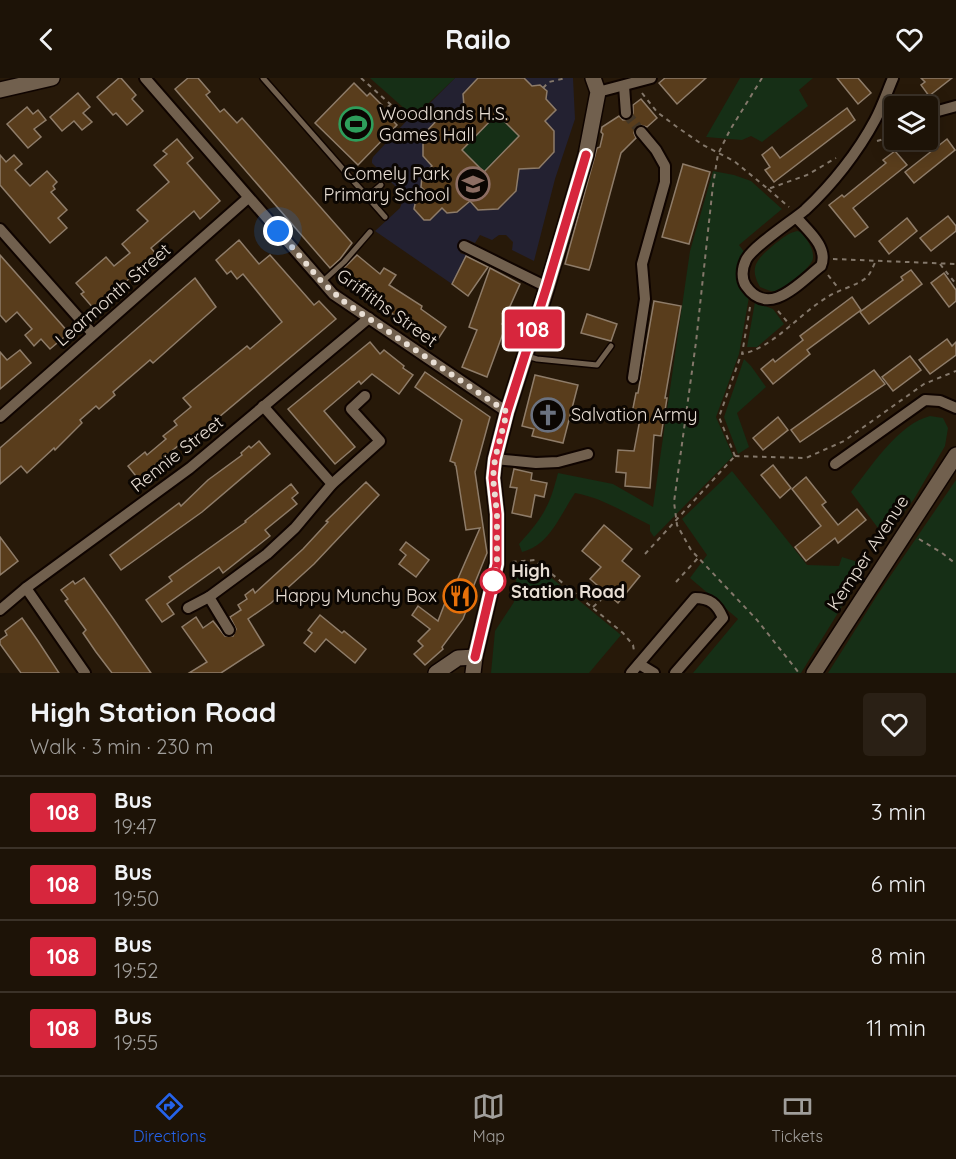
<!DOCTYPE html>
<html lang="en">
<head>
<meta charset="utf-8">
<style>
  body { margin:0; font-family:Quicksand,sans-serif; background:#2a2015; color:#f1f3f6; height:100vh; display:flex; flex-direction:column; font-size:22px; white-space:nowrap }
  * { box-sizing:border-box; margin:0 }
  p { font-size:20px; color:#a09e9b }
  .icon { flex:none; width:33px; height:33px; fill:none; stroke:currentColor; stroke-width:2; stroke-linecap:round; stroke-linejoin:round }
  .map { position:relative; height:595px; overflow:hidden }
  .panel { display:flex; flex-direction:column; background:#1d1307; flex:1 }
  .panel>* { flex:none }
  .badge { padding:0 12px; border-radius:4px; font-size:21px; line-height:39px }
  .controls { position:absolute; left:884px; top:18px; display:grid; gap:12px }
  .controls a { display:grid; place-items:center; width:54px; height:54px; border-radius:6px; background:#1d1307; box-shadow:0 3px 15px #0003,0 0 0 2px #3b3228; font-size:30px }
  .you { position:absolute; width:30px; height:30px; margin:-15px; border:4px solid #fff; border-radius:50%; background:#1a73e8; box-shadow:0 0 0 9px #1a73e833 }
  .map>.badge { position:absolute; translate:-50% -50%; box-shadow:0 0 0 3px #fff }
  .round { display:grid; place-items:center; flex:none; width:63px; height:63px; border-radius:6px; background:#2a2015 }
  .head { display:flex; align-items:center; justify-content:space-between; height:102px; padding:0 30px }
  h1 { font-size:28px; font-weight:800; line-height:45px }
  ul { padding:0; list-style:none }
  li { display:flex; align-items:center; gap:18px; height:72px; padding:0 30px; border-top:2px solid #3b3228 }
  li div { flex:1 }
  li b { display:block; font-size:22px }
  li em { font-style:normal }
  li .badge { min-width:66px; font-weight:700; text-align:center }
  header { display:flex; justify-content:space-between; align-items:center; height:78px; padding:0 30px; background:#1d1307; font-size:27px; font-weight:800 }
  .dock { display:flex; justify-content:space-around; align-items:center; height:84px; border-top:2px solid #3b3228; background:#1d1307; font-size:16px; color:#a09e9b }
  .dock a { display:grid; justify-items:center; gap:3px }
  .dock .current { color:#2563eb }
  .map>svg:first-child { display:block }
</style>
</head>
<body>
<header><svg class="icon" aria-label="back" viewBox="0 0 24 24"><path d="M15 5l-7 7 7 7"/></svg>Railo<svg class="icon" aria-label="heart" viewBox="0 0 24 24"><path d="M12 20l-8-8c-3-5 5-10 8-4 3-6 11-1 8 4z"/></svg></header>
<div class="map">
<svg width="956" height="595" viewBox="0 0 956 595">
  <rect width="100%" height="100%" fill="#271909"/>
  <path fill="#232131" d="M455 0H573L575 41 555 101 534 183 512 172 513 164 506 157H499L492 162 480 157 475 165 468 162 460 175 467 177 452 206 375 153 400 130 403 121 398 111 372 85V82L373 79 411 38 414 39 417 38Z"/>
  <g fill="#162f16">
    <path d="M370 0H455L414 39Z"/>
    <path d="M740 0H813L799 12 808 28 762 64 751 58 742 62 706 59Z"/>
    <path d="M490 32 508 33 501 40 515 54 523 47 521 64 512 65 487 90V100L479 93 478 88 457 69 468 66 490 44Z"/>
    <path d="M713 93 734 97 751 103 782 131 739 167 745 175 740 206 749 219 739 276 716 339 733 378 654 459 650 453V447C625 435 603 420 575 415 560 437 550 467 522 474L519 466C543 439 549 430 558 395L613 406 653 429 690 173Z"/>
    <path d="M797 153 801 154C807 161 814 171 813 180 813 188 786 210 778 213 772 215 766 211 760 209 747 187 760 179 776 165 783 160 788 155 797 153Z"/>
    <path d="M755 224 773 231 784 246 757 269H747Z"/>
    <path d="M744 281 751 288 766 309 737 335 749 369 738 376 724 339Z"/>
    <path d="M930 338 943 340 948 350 945 368 914 421 894 447 881 454 851 414C871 389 898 346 930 338Z"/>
    <path d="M732 393 807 487 839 488 842 479 861 485 865 491 801 595H693L738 541 690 500 707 477 682 441Z"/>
    <path d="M956 402V595H828L878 516Z"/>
    <path d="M526 488H537L621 557 589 595H491L495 553 514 524 517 494Z"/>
  </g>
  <g fill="#593d1c" stroke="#8e7c69" stroke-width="1.5" fill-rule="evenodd">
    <path d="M119 0H121L136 17 132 21 143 33 127 47 116 35 113 37 97 19Z"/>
    <path d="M188 0H198L210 14 206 17 220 34 224 31 237 45 242 40 352 165 340 181 330 190 175 11Z"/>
    <path d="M478 0H524L532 8 540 7 547 13 546 21 556 32 545 43 554 53V74L539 90 519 91 516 113 498 131 478 132 470 123 457 134 447 135 442 130 430 142H424L414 131 415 126 427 115 421 109 422 98 432 88 423 78V57L440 39 465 41 463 16ZM497 36 519 58 484 94 462 72Z"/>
    <path d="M665 0H706L677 26 659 5Z"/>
    <path d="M837 0H858L871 15 858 26Z"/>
    <path d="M921 0H952L929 18 921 7 925 4Z"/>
    <path d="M354 5 367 18 370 15 382 27 380 30 397 47 358 87 315 45Z"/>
    <path d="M78 15 90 29 83 35 92 44 82 52 74 43 62 53 50 39Z"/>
    <path d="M641 21 657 40 647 49 640 47 636 49 634 55 636 60 621 75 591 186 589 192 565 186 597 70 600 69 603 56 601 54 602 49 619 38 623 42 631 41 633 35V27Z"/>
    <path d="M27 29 33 36 38 32 46 42 34 51 41 59 28 70 7 46Z"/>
    <path d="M847 30 855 42 774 104 765 92 770 89 762 77 772 69 780 80Z"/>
    <path d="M177 61 193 80 187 85 220 123 200 141 194 133 151 170 157 177 94 231 81 216 84 214 76 205 106 179 114 188 130 175 122 166 148 143 137 132 169 104 154 87 167 76 163 73Z"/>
    <path d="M947 61 955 72 914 105 905 94Z"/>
    <path d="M895 73 907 87 853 130 868 149 855 159 829 127 842 117 844 119 886 85 883 82Z"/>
    <path d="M0 77 6 84 14 77 22 86 15 92 30 108 47 93 57 104 53 108 55 111 51 114 67 132 58 140 67 150 50 165 0 107Z"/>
    <path d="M683 86 710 94 689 166 662 159Z"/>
    <path d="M948 138 956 148V153L931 173 920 160Z"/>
    <path d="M907 140 917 153 889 176 879 163Z"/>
    <path d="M239 162 259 186 270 177 314 227 319 223 336 241 188 365 185 362 155 387 160 393 151 400 147 395 139 402 128 388 145 374 147 377 166 361 163 358 177 347 174 343 191 329 183 320 247 268 250 271 282 244 243 196 237 201 231 193 227 196 216 182Z"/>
    <path d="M0 177 69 255 50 271 41 261 34 268 25 257 32 251 17 234 6 244 0 237Z"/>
    <path d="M357 177 380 196 384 190 396 197 389 207 422 228 421 231 446 249 436 264 358 214 337 197Z"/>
    <path d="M466 178 488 189 468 218 452 206Z"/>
    <path d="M490 190 520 206 502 246 506 247 487 299 462 289 477 252 469 249Z"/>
    <path d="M911 192 922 206 869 246 860 234 903 202 901 199Z"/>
    <path d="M944 195 956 212V223L949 229 931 205Z"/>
    <path d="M195 200 216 229 153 285 150 282 113 314 115 317 99 331 96 328 80 342 82 345 55 372 54 370 27 395 21 388 0 406V370Z"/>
    <path d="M852 219 861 232 807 272 810 276 773 306 761 291 773 281 775 284 803 262 800 258Z"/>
    <path d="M654 223 681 228 665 320H667L661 358 654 357 650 410 625 408 626 395 616 394 618 372 634 373 641 336 632 335 636 315H638Z"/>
    <path d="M587 236 617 246 611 263 581 255Z"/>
    <path d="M947 261 952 268 956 264V277L930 296 919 282Z"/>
    <path d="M370 264 380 276 384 272 404 288 403 290 413 297 399 316 372 296 361 306 359 303 324 333 355 369 335 386 288 331Z"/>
    <path d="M20 272 31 285 0 311V274L7 282Z"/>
    <path d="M910 278 921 292 893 313 882 299Z"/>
    <path d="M874 292 885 306 800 364 791 352Z"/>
    <path d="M425 294 490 339 475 394 487 475 472 512H474L463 541 442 569 443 571 425 587 414 576 423 568 418 563 430 551 412 537 418 528 438 543 453 504 456 505 480 450 466 452 456 388 455 387V385L450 383 462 342 415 309Z"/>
    <path d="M535 297 578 307 563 365 532 358 534 351 522 348Z"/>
    <path d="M778 339 788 352 763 372 753 360Z"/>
    <path d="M259 363 270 376 202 434 121 492 110 477 179 425 181 428 208 402 242 377 241 375 249 368 251 370Z"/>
    <path d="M773 387 791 410 780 420 761 397Z"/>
    <path d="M514 391 532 395 531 402 547 405 544 419 535 417 531 439 512 435 517 410 510 409Z"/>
    <path d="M806 399 826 424 822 427 838 447 857 431 866 442 838 465 835 460 806 483 795 469 821 448 792 411Z"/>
    <path d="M366 404 379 417 314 486 271 525 248 541 264 567 221 595H189L207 584 182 549 196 539 203 550 213 543 225 558H233L236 551 230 539 241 532 238 527 247 521 245 517 253 511 255 515 303 471 328 444 326 443Z"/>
    <path d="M291 406 298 415 292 420 297 426 265 452 270 458 223 495 219 489 167 526 174 536 162 544 146 522 172 503 169 499 246 444 245 443Z"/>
    <path d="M604 447 632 471 622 483 640 498 618 525 590 501 601 489 582 473Z"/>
    <path d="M0 459 18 483 0 497Z"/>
    <path d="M406 464 429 482 416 499 399 486 406 477 400 472Z"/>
    <path d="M84 500 112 539 151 595H112L96 574 83 555 86 552 65 523 68 521 61 512 73 503 75 506Z"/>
    <path d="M320 537 342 555 344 553 366 571 355 585 326 561 315 574 304 565 312 555 308 552Z"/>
    <path d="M22 540 38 563 59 595H21L0 566V562L7 557 5 553Z"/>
  </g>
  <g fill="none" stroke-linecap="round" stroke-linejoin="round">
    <path stroke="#443727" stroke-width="10" stroke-dasharray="10 5" stroke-linecap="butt" d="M626 35 641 54"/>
    <g stroke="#0f0400" stroke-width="8">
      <g id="lane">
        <path d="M263 0 385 139"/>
        <path d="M367 119 381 107"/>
        <path d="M322 204 344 184 370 154"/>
        <path d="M527 278 537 281 597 287 611 268"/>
      </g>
    </g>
    <g stroke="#0f0400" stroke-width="14">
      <g id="street">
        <path d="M145 0 333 216 507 334"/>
        <path d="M624 8 626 35"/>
        <path d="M598 14 651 0"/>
        <path d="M927 36 956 28"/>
        <path d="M796 139C807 152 829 169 821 188 800 204 769 241 746 208 741 201 742 190 746 182 752 169 792 143 805 132 832 107 858 74 875 42 882 29 887 14 893 0"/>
        <path d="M0 151 93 256"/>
        <path d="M464 168 547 209"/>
        <path d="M633 300 645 221 642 186 665 104V88L656 72 641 54"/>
        <path d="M263 328 332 406"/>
        <path d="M0 339 248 120"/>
        <path d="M495 381 536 385 558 384 588 376"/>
        <path d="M835 386 925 322 940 323 956 330"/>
        <path d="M26 510 85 595"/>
        <path d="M209 519 229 552"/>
        <path d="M188 530 209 519 267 476 295 450 332 406 380 363 351 331 365 318"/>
        <path d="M0 532 26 510 190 390 369 240"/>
        <path d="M639 586 654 595"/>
        <path d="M631 595 695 520C710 520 717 526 723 540L675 595"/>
      </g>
    </g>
    <g stroke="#0f0400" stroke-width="18">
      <g id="secondary">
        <path d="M0 12 52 0"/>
        <path d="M436 595 458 580 475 579"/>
        <path d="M473 595 475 579 497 486V436L493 400 495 381 507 334 547 209 586 77 598 14 593 0"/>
        <path d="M814 595 956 377"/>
      </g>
    </g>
    <g stroke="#84786b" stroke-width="2" stroke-dasharray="4.5 4.5" stroke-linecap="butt">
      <path d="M361 0 407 41"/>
      <path d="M762 0 730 52 718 76 713 107 696 264 674 424 677 447 691 472 757 542 799 595"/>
      <path d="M543 10 549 4 566 0"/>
      <path d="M642 15 657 34 677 49 703 67 734 83 768 111 807 97 836 80"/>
      <path d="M381 29 384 32 390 27"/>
      <path d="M877 63 894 58"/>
      <path d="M768 111 789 129"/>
      <path d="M833 181 956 186"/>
      <path d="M940 186 956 206"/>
      <path d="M828 197 839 211"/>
      <path d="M750 229 742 276C774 269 798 237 826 220 837 212 859 207 867 199 871 195 873 188 876 183"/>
      <path d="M778 233 790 247"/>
      <path d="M735 378 806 380 844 363 924 306 956 293"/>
      <path d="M735 378 719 339 741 277"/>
      <path d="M919 461 942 475 956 486"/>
      <path d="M645 476 735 378"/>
      <path d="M512 484 535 482 623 555 633 567 634 573"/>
      <path d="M676 504 698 480"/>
      <path d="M593 529 601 522"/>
    </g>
    <use href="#lane" stroke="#71604e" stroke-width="5"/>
    <use href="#street" stroke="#71604e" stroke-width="10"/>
    <use href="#secondary" stroke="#71604e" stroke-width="15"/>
  </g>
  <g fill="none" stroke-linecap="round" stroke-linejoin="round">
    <g stroke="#fff" stroke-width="14">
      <path id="line" d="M475 579 497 486V436L493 400 495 381 507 334 547 208 586 77"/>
    </g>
    <use href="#line" stroke="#d7263d" stroke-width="9"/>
    <path stroke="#e8ded4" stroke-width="6" stroke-dasharray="0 10.8" d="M278 153 322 204 343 223 507 334 495 381 493 400 497 436V486L493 503"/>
  </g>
  <defs>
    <g id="stadium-ring" transform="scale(1.725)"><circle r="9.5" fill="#0b0602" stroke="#2e9e5b" stroke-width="1.5"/><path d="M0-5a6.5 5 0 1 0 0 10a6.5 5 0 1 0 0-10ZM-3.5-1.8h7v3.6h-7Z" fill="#2e9e5b"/></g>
    <g id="school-ring" transform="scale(1.725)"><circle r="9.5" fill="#0b0602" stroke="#8d6e63" stroke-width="1.5"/><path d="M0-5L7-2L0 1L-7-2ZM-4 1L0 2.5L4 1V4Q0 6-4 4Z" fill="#8d6e63"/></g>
    <g id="church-ring" transform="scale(1.725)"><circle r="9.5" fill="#0b0602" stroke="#6b7280" stroke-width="1.5"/><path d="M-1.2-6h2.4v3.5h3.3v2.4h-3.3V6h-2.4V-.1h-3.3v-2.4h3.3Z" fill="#6b7280"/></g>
    <g id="restaurant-ring" transform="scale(1.725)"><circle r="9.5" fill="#0b0602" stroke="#e8710a" stroke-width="1.5"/><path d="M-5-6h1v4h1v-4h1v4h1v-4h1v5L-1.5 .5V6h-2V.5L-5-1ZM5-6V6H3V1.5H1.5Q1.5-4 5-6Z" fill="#e8710a"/></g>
  </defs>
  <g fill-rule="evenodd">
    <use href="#stadium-ring" x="356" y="46"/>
    <use href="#school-ring" x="473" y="106"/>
    <use href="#church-ring" x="548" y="337"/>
    <use href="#restaurant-ring" x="460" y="518"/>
  </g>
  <circle fill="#fff" stroke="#d7263d" stroke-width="3" cx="493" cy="503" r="12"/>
  <g text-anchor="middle" stroke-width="6" stroke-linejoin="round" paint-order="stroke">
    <g font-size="18" fill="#e8ded4" stroke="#0b0602" text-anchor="start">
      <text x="379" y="42">Woodlands H.S.<tspan x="379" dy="21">Games Hall</tspan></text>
      <text x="450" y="102" text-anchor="end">Comely Park<tspan x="450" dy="21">Primary School</tspan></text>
      <text x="571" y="343">Salvation Army</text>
      <text x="437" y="524" text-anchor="end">Happy Munchy Box</text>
    </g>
    <g font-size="18" fill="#e8ded4" stroke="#0b0602">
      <text transform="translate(113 217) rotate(-41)" y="6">Learmonth Street</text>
      <text transform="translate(387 230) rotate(36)" y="6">Griffiths Street</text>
      <text transform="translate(177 376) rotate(-38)" y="6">Rennie Street</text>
      <text transform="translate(868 475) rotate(-57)" y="6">Kemper Avenue</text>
    </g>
    <g font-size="18" font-weight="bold" fill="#e8ded4" stroke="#0b0602" text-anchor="start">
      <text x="511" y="499">High<tspan x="511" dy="21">Station Road</tspan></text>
    </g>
  </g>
</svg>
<div class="controls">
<a><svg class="icon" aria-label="layers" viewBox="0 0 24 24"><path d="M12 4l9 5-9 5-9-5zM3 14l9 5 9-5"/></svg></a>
</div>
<div class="you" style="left:278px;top:153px"></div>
<b class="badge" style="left:533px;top:251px;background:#d7263d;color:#fff">108</b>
</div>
<section class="panel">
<div class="head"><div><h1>High Station Road</h1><p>Walk · 3 min · 230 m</p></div><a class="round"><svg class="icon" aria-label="heart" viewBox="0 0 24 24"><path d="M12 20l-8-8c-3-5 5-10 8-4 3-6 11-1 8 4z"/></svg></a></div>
<ul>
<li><span class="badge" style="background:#d7263d;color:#fff">108</span><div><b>Bus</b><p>19:47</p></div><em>3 min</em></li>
<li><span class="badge" style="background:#d7263d;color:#fff">108</span><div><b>Bus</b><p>19:50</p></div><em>6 min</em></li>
<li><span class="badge" style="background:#d7263d;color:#fff">108</span><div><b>Bus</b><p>19:52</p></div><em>8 min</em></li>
<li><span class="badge" style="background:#d7263d;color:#fff">108</span><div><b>Bus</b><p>19:55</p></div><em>11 min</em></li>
</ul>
</section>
<nav class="dock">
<a class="current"><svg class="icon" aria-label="directions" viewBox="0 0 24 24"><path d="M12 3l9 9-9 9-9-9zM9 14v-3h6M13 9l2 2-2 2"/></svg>Directions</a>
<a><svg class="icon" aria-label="map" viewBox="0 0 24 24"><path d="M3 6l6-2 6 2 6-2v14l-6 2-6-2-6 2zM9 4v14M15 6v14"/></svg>Map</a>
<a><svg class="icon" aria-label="tickets" viewBox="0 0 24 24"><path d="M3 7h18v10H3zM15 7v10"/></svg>Tickets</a>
</nav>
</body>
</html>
